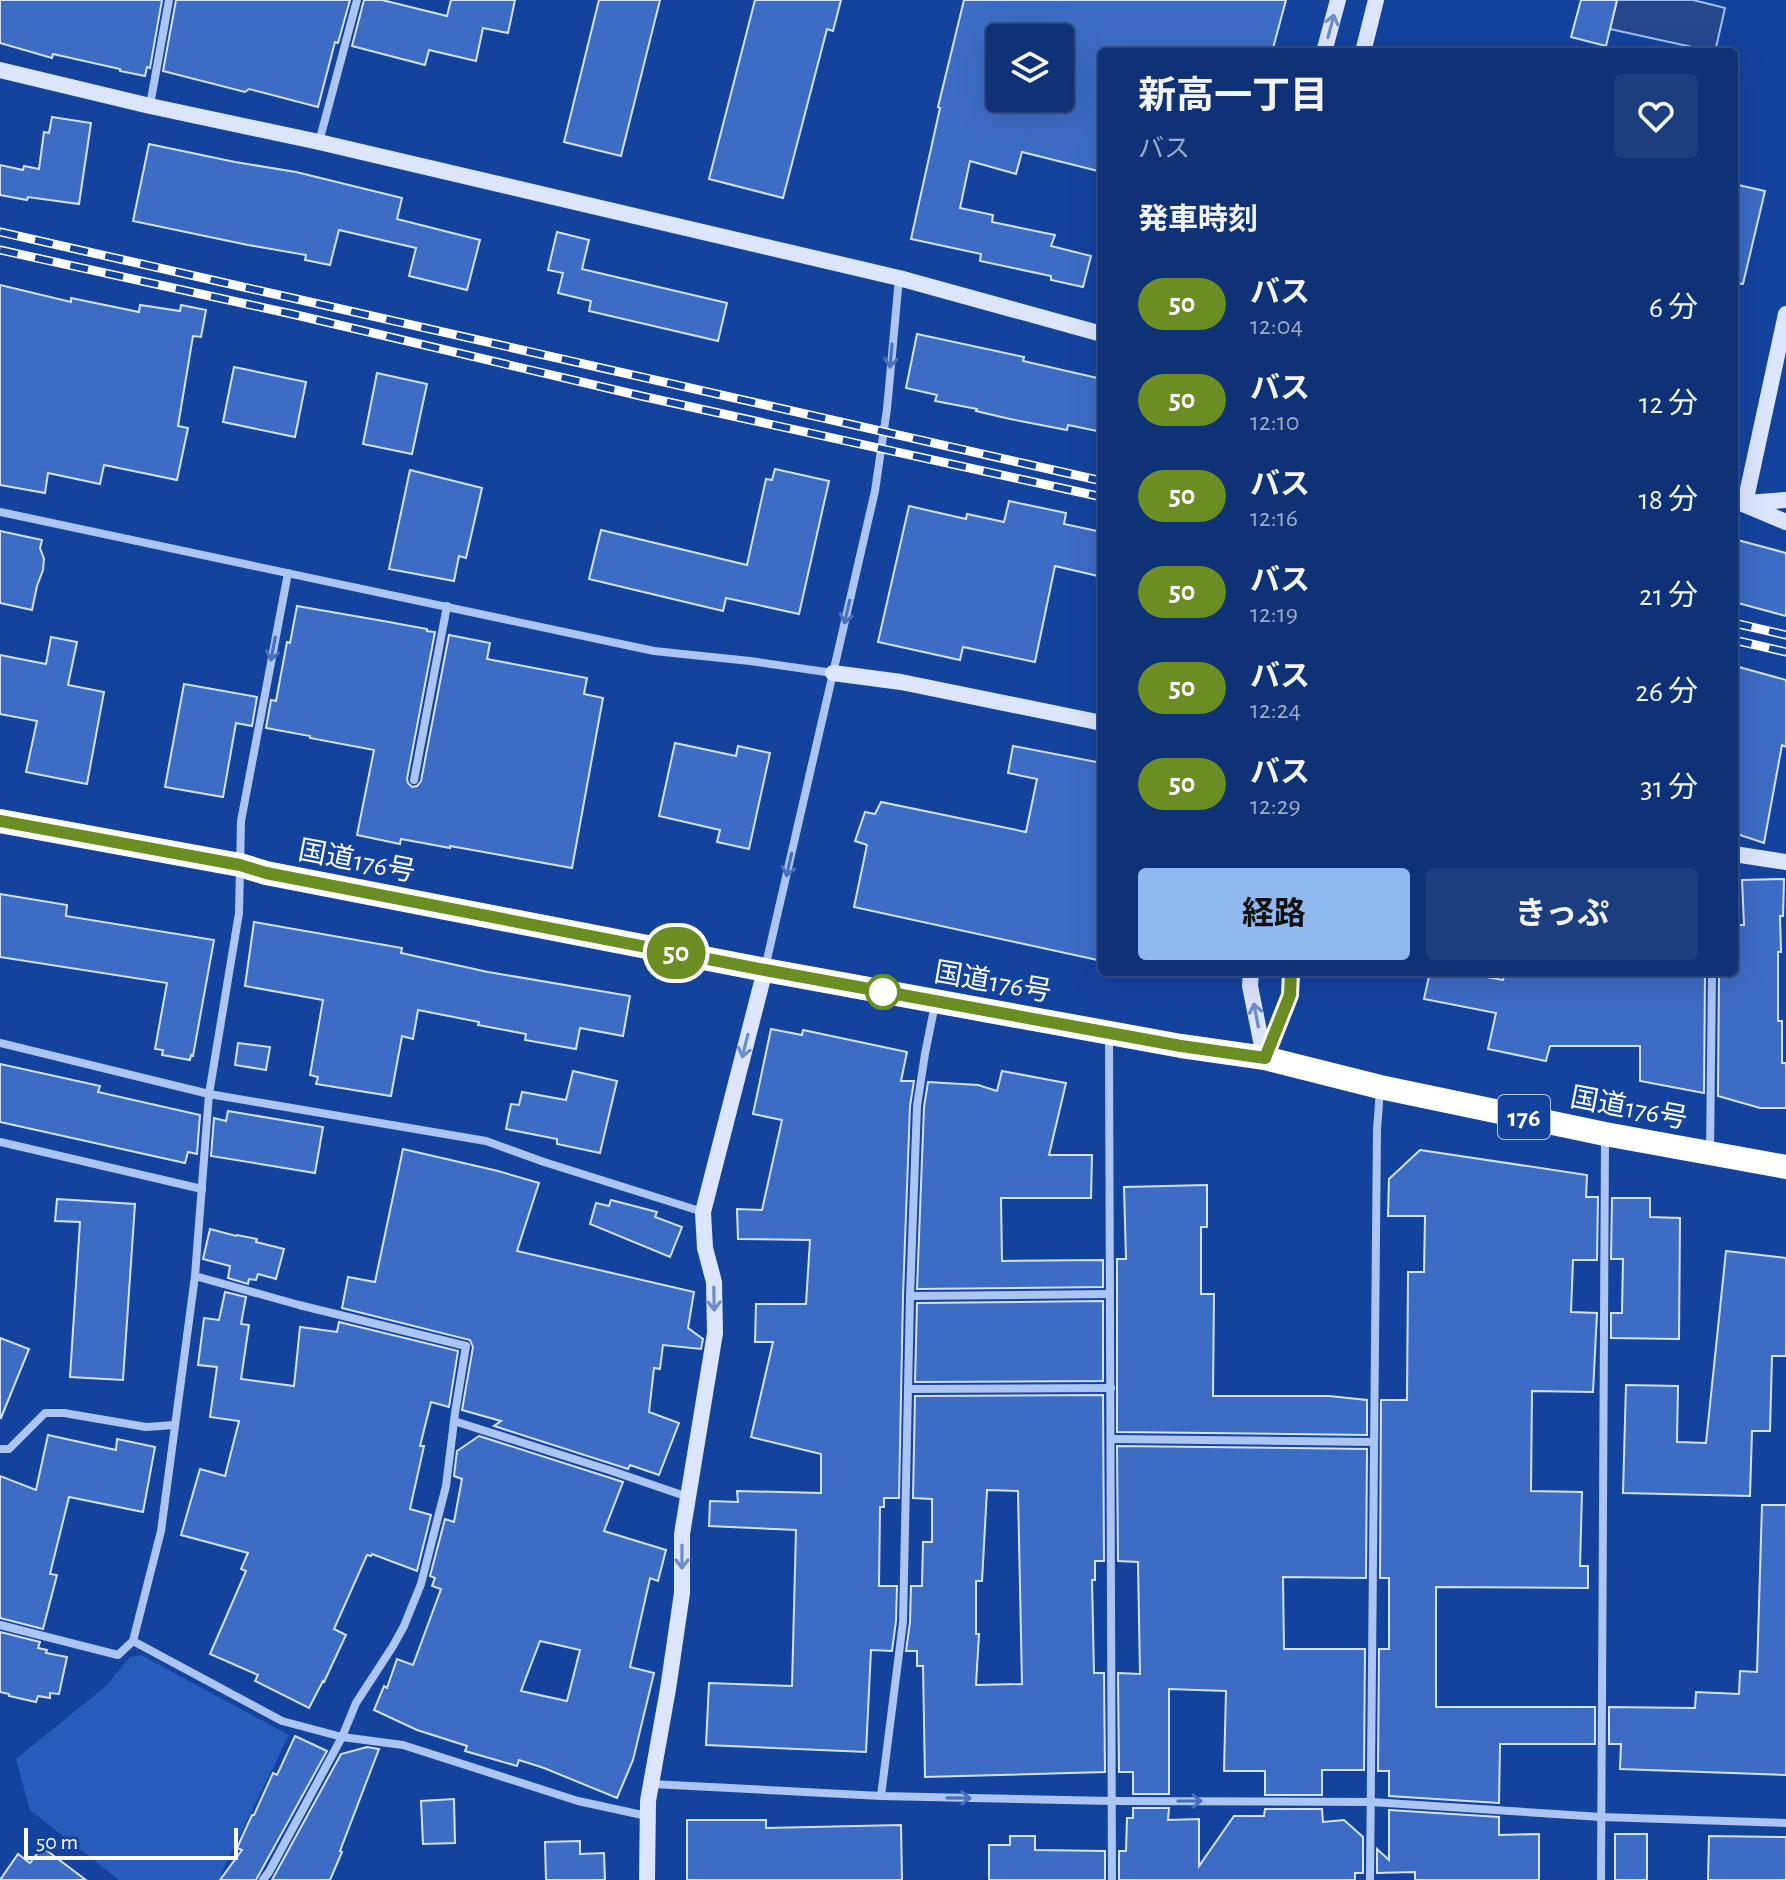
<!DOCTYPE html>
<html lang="ja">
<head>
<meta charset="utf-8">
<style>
  body { margin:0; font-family:"Alegreya Sans","Noto Sans JP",sans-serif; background:#1d3e7e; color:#f1f3f6; height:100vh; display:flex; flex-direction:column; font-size:30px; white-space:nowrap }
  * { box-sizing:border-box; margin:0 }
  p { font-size:26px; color:#9baac5 }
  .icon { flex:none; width:44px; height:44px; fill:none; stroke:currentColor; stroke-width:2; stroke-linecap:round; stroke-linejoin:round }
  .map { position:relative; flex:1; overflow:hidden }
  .side { position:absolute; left:1098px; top:48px; width:640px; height:928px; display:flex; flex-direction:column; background:#0f3276; border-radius:8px; box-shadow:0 8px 32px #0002,0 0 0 2px #2f4d88 }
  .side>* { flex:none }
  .badge { padding:0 16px; border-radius:26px; font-size:28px; line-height:52px }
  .buttons { position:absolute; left:986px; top:24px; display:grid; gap:16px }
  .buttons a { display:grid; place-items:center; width:88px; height:88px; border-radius:8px; background:#0f3276; box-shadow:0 8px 32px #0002,0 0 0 2px #2f4d88; font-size:40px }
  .scale { position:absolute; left:24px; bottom:20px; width:214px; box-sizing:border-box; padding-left:8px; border:4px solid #fff; border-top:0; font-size:22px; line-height:28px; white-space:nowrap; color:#fff; -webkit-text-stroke:6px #14439e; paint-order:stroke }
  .map>.badge { position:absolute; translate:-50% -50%; box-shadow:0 0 0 4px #fff }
  h2 { padding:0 40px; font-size:30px; line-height:72px }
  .round { display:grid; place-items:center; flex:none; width:84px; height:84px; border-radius:8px; background:#1d3e7e }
  .summary { display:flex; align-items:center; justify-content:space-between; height:136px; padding:0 40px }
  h1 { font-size:38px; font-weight:700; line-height:60px }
  .primary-button { display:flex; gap:16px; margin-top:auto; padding:16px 40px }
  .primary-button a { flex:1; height:92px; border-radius:8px; background:#90b9f0; color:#111; font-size:32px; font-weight:700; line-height:92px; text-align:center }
  .primary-button a+a { background:#1d3e7e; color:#f1f3f6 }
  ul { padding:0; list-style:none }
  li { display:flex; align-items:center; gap:24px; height:96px; padding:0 40px }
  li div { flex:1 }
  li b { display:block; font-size:30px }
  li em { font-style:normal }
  li .badge { min-width:88px; font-weight:700; text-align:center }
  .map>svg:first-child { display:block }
</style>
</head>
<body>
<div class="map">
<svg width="1786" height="1880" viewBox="0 0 1786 1880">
  <rect width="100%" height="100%" fill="#14439e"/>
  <path fill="#275cbc" d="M141 1655 289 1735 221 1874 230 1880H119L30 1810 16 1759 106 1686 130 1657Z"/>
  <path fill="#25478c" stroke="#9dbef6" stroke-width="2" d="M1617 0H1693L1725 8 1715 52 1610 29Z"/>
  <g fill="#3d6cc4" stroke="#d4e2fd" stroke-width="2" fill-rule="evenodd">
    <path d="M0 0H162L150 68 147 67 145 76 120 71V69L53 54 52 58 0 43Z"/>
    <path d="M176 0H350L338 43 335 42 318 107 249 89 245 92 163 71Z"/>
    <path d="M364 0H382L447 16 451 0H515L508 33 483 28 476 61 429 50 425 65 352 46Z"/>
    <path d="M599 0H660L621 156 564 142Z"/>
    <path d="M755 0H841L833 31 827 29 783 198 709 179Z"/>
    <path d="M964 0H1286L1272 52H1102V172L1022 152 1016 174 970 161 960 208 993 215 992 222 1055 235 1051 246 1091 256 1083 287 1051 280V276L980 261 981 254 911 239 940 108 938 107ZM1000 38H1069L1060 73V98H1054L1052 105 1025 98H985Z"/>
    <path d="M1581 0H1617L1606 46 1571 37Z"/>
    <path d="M52 117 91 123 79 204 28 197 27 200 0 195V165L23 170 24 166 39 169 44 132 49 133Z"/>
    <path d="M149 144 235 162 296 172 402 198 397 219 480 240 467 290 409 276 416 248 339 230 330 265 305 260 306 255 248 245 133 221Z"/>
    <path d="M1734 184 1765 191 1743 284 1734 283Z"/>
    <path d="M557 232 589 240 582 269 727 303 718 341 589 311 591 301 558 293 563 273 548 270Z"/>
    <path d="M0 285 71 302V298L139 312 140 305 180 311 181 305 206 310 201 337 193 336 178 426 188 428 177 480 104 465 100 484 48 473 45 493 0 485Z"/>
    <path d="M917 334 1024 357 1023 361 1102 379V432L1068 425 1067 430 1010 419 976 411 977 409 935 401 937 395 906 388Z"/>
    <path d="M234 367 306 382 295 437 223 422Z"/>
    <path d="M377 373 427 384 412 454 363 444Z"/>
    <path d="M775 469 829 481 799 614 726 598 723 611 589 579 601 530 747 565 766 479 772 480Z"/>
    <path d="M410 470 482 488 466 558 459 556 454 581 389 569Z"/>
    <path d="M1009 501 1066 513 1064 524 1102 532V577L1055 566 1035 662 963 647 960 660 878 642 909 506 966 519 967 514 1004 522Z"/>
    <path d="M0 531 42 540 40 548 44 559 43 570 37 586 32 610 0 603Z"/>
    <path d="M1734 539 1786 553V616L1734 602Z"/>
    <path d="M297 606 389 622 427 629V631L435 632 407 779 408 783 412 787 417 786 421 781 449 635 490 643 487 659 587 678 584 694 603 698 572 868 450 846V848L401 839 400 844 357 835 374 750 310 738V736L266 728 271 700 276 701 287 642 290 643Z"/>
    <path d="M51 637 77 642 68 685 104 692 87 784 26 772 37 721 0 714V655L46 664Z"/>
    <path d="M1739 667 1786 680V747L1782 745 1764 843 1734 833V699Z"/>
    <path d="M184 684 257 697 252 726 236 723 223 797 165 787Z"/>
    <path d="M675 743 736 756 738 746 770 753 749 849 717 842 720 830 659 816Z"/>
    <path d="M1013 746 1102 763V961L854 907 867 845 855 841 865 812 875 814 881 802 1026 832 1037 779 1008 773Z"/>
    <path d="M1784 879 1783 916H1780L1781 952H1778V1021H1782V1063H1786V1108H1760L1718 1096 1719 972H1734V925H1744L1742 880Z"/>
    <path d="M0 894 67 905 66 916 214 940 193 1056 191 1055 190 1060 162 1055 163 1050 155 1049 167 983 0 957Z"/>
    <path d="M254 922 402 948 401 953 488 972 630 996 623 1036 580 1028 576 1049 525 1040 526 1034 478 1025 479 1022 418 1010 413 1039 402 1036 391 1096 316 1084 318 1077 310 1075 323 1000 245 986Z"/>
    <path d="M1430 972H1460L1503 980 1505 972H1705L1704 1093 1640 1081V1046H1550L1546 1061 1488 1049 1496 1013 1424 999Z"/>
    <path d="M771 1029 802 1035 803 1030 907 1052 901 1081H914L910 1106 903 1296 899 1498H884V1507H880L879 1586H897L896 1621 892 1651 871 1650 866 1752 706 1745 709 1683 792 1686 796 1530 709 1526 710 1501 738 1502 737 1491 821 1493V1454L751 1437 773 1342H755L756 1304H806L810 1240 738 1239 737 1209 762 1210 782 1120 753 1114Z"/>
    <path d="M238 1043 270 1047 266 1070 235 1065Z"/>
    <path d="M0 1064 100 1086 98 1092 200 1115 197 1154 188 1152 185 1163 0 1122Z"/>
    <path d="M573 1071 617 1081 600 1153 557 1144V1139L506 1129 511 1104 519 1105 522 1092 566 1100Z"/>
    <path d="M1002 1071 1066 1083 1049 1155H1092L1091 1198H1001L1002 1261 1103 1260V1287L917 1289 924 1107 928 1082 978 1085 997 1091Z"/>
    <path d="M228 1111 323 1127 315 1173 211 1156 214 1118 226 1121Z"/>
    <path d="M403 1149 498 1171 539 1183 517 1251 694 1292 688 1328 703 1339 701 1349 663 1345 660 1369 654 1368 649 1412 679 1423 659 1475 630 1465 628 1469 494 1426 501 1421 462 1410 473 1347 470 1340 342 1308 348 1277 375 1282Z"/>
    <path d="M1420 1150 1587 1175 1586 1197H1598L1597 1260H1573L1571 1312 1597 1313 1593 1392 1532 1391 1531 1491 1582 1492 1580 1566H1588V1588L1436 1587V1707H1595V1744H1500L1499 1803 1389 1796V1771H1378L1379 1649H1389V1578H1380L1381 1400H1407L1408 1272H1424L1425 1216H1388L1389 1179Z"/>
    <path d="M1207 1185V1227H1201V1294H1214L1213 1396H1329L1367 1400V1435L1117 1432V1259H1126L1124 1187Z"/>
    <path d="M1612 1198H1650V1217L1680 1218 1679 1339 1611 1338V1313H1622L1623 1259H1611Z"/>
    <path d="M57 1199 135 1204 123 1380 70 1377 80 1222 55 1221Z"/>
    <path d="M611 1200 657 1212 655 1217 682 1227 670 1257 590 1224 596 1203 609 1206Z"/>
    <path d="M210 1229 236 1236 237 1235 257 1239 256 1242 284 1249 276 1279 258 1274 256 1280 249 1279 248 1284 228 1278 230 1266 203 1259Z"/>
    <path d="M1726 1251 1786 1258V1356H1772L1770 1431H1752L1750 1496 1623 1493 1626 1385 1678 1386 1677 1442 1706 1443Z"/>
    <path d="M225 1292 246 1297 241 1324 249 1325 241 1379 294 1386 300 1327 337 1332 339 1322 458 1351 449 1407 431 1402 420 1446H424L410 1509 431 1515 417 1571 372 1554 371 1556 367 1555 334 1629 346 1635 324 1682 323 1681 309 1708 255 1681 258 1675 210 1654 246 1571 241 1569 248 1553 181 1535 200 1469 225 1476 239 1421 210 1417 217 1367 198 1365 204 1318 219 1320Z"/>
    <path d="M1103 1301V1381L915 1382 917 1303Z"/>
    <path d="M0 1338 29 1349 1 1418 0 1417Z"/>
    <path d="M1103 1395 1104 1561H1095V1580H1092L1094 1673H1104L1105 1772 925 1777 923 1666H917V1651H906L910 1622 911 1586H922L923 1542H932V1499L913 1498 915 1396ZM987 1490 1018 1491 1022 1684 976 1685 979 1634H976V1581H982Z"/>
    <path d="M48 1435 116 1450 117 1439 155 1447 143 1512 69 1497 50 1574 57 1575 43 1629 0 1618V1476L36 1490Z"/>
    <path d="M479 1436 623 1482 604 1531 666 1550 658 1581 650 1578 630 1667 654 1673 633 1760 617 1798 544 1768 519 1760 517 1766 465 1751 467 1746 417 1730 374 1710 384 1686 387 1688 397 1659 413 1665 441 1589 432 1586 435 1578 430 1576 445 1519 454 1522 462 1479 454 1476 457 1451ZM540 1641 580 1650 567 1701 521 1691Z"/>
    <path d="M1117 1446 1367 1449 1366 1578 1283 1577 1284 1649H1365L1364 1770H1322V1795H1265V1771H1224L1226 1691 1169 1689V1794H1133V1772H1119L1118 1673 1140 1674 1138 1562 1118 1561Z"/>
    <path d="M1762 1505H1786V1775L1620 1769 1621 1744H1609V1707L1695 1708 1696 1692 1739 1694 1740 1671 1757 1672Z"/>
    <path d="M0 1632 40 1642 38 1648 47 1650 46 1653 67 1657 59 1694 50 1693V1698L38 1696 36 1702 9 1696V1694L0 1692Z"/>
    <path d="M295 1736 327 1751 256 1880H220L242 1850 237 1848 252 1815H254L273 1773 277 1775Z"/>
    <path d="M367 1747 379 1749 340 1851 342 1852 330 1880H272L341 1754Z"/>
    <path d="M454 1799 455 1843 423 1844 421 1801Z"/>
    <path d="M1133 1808H1169L1168 1820 1199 1819V1866L1234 1816H1264L1265 1809H1322L1323 1822 1344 1820 1363 1837V1873H1355V1880H1119V1851H1126L1127 1818H1133Z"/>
    <path d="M1389 1810 1499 1817V1835L1539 1834V1880H1415V1872L1377 1873V1849L1389 1860Z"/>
    <path d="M687 1820H766V1828L901 1825 902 1880H687Z"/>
    <rect x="1615" y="1834" width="32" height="46"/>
    <path d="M1010 1836H1035V1850L1105 1851V1880H989V1845H1010Z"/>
    <path d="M1709 1836 1786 1837V1880H1708Z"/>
    <path d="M580 1841V1854L604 1853 605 1880H546L545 1842Z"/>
    <path d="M42 1847 86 1880H0L18 1854 30 1863Z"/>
  </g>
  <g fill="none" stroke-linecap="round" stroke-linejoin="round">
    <g stroke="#abc5f4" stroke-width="8">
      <path d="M150 105 169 0"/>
      <path d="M319 142 357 0"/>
      <path d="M0 512 654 651 750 661 833 673"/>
      <path d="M414 780 447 606"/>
      <path d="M765 968 875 491 887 409 899 278"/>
      <path d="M1109 1037 1112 1880"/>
      <path d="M0 1043 209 1094 486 1141 544 1162 703 1212"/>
      <path d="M0 1142 202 1189"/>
      <path d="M1710 1151 1712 972"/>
      <path d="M195 1276 299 1305 466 1346 455 1413 446 1486 421 1584 404 1626 393 1646 356 1703 342 1737 269 1872 263 1880"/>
      <path d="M910 1296 1110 1294"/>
      <path d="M909 1389 1111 1388"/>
      <path d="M454 1421 612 1471 688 1497"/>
      <path d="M1112 1439 1374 1442"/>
      <path d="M0 1449H9L45 1413H64L146 1427 175 1425"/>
      <path d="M0 1625 118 1655 133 1641 161 1531 195 1276 209 1094 239 913 241 821 288 573"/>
      <path d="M133 1641 282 1721 342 1737 403 1745 578 1801 647 1816"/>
      <path d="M652 1784 881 1796 1112 1801 1371 1802 1601 1817 1786 1823"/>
      <path d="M881 1796 903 1622 910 1296 917 1106 925 1054 935 1004"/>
      <path d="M1370 1880 1377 1130 1380 1089"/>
      <path d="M1601 1880 1605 1139"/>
    </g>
    <g stroke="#dbe6fd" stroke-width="16">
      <path d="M1324 52 1338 0"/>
      <path d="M1363 52 1376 0"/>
      <path d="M0 70 150 106 319 142 899 278 1102 334"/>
      <path d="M1736 501 1786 522"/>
      <path d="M1745 503 1786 314"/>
      <path d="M1746 503 1786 500"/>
      <path d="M833 673 901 682 1102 723"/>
      <path d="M1734 854 1786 862"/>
      <path d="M1251 972 1250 986 1264 1056"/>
      <path d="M1265 1058 1290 995 1292 972"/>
      <path d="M647 1880 648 1801 668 1689 682 1593V1534L715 1333 714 1282 705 1248 703 1212 765 970"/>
    </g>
    <path stroke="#fff" stroke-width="24" d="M0 821 240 865 266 873 765 970 1181 1046 1265 1058 1380 1087 1605 1134 1786 1167"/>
    <g stroke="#fff" stroke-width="9">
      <g id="rail">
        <path d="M0 232 1102 481"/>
        <path d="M0 250 292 314 641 396 1102 497"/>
        <path d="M1734 623 1786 635"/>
        <path d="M1734 640 1786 652"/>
      </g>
    </g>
    <use href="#rail" stroke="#14439e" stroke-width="6" stroke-dasharray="18" stroke-linecap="butt"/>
  </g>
  <defs><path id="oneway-shaft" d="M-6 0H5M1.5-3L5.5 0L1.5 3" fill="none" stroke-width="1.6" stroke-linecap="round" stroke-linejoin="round" transform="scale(2)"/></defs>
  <g stroke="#6e8cc9">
    <use href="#oneway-shaft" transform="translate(1331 26) rotate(-75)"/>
    <use href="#oneway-shaft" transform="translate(1256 1015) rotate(-101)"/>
    <use href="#oneway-shaft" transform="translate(745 1046) rotate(104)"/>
    <use href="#oneway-shaft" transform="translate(714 1299) rotate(89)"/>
    <use href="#oneway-shaft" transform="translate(682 1557) rotate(90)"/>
  </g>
  <g stroke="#4970bc">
    <use href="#oneway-shaft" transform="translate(891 356) rotate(95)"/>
    <use href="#oneway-shaft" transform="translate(847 612) rotate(103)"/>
    <use href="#oneway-shaft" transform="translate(273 649) rotate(101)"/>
    <use href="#oneway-shaft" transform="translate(789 865) rotate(103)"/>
    <use href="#oneway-shaft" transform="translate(959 1798) rotate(1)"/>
    <use href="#oneway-shaft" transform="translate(1190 1801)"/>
  </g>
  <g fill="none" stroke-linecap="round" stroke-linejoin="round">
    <g stroke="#fff" stroke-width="18">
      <path id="line" d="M0 821 240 865 266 873 765 970 1181 1046 1265 1058 1290 995 1291 972"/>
    </g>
    <use href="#line" stroke="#6b8e23" stroke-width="12"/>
  </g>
  <circle fill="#fff" stroke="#6b8e23" stroke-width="4" cx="883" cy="992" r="16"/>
  <g text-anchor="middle" stroke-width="6" stroke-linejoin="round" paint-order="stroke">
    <rect fill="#14439e" stroke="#b8c7e2" stroke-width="2" x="1498" y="1095" width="52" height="44" rx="6"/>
    <g font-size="26" font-weight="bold" fill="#fff">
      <text x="1524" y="1126">176</text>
    </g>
    <g font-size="28" fill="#fff" stroke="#14439e">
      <text transform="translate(357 860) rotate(11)" y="10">国道176号</text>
      <text transform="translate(993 981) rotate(10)" y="10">国道176号</text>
      <text transform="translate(1629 1107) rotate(11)" y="10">国道176号</text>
    </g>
  </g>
</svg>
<div class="buttons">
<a><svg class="icon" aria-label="layers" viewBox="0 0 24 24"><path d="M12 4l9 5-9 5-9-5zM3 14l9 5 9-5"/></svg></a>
</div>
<div class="scale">50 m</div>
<b class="badge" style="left:676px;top:953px;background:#6b8e23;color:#fff">50</b>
<section class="side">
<div class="summary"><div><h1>新高一丁目</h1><p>バス</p></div><a class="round"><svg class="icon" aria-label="heart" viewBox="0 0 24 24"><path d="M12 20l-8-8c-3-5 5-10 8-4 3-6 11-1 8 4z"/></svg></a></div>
<h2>発車時刻</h2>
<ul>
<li><span class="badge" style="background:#6b8e23;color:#fff">50</span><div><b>バス</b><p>12:04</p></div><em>6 分</em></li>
<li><span class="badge" style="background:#6b8e23;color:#fff">50</span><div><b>バス</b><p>12:10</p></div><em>12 分</em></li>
<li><span class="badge" style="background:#6b8e23;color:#fff">50</span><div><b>バス</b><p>12:16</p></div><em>18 分</em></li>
<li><span class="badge" style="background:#6b8e23;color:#fff">50</span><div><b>バス</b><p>12:19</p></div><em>21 分</em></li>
<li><span class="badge" style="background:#6b8e23;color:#fff">50</span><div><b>バス</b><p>12:24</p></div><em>26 分</em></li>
<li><span class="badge" style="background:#6b8e23;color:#fff">50</span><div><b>バス</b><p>12:29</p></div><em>31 分</em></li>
</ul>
<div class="primary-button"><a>経路</a><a>きっぷ</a></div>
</section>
</div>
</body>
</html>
